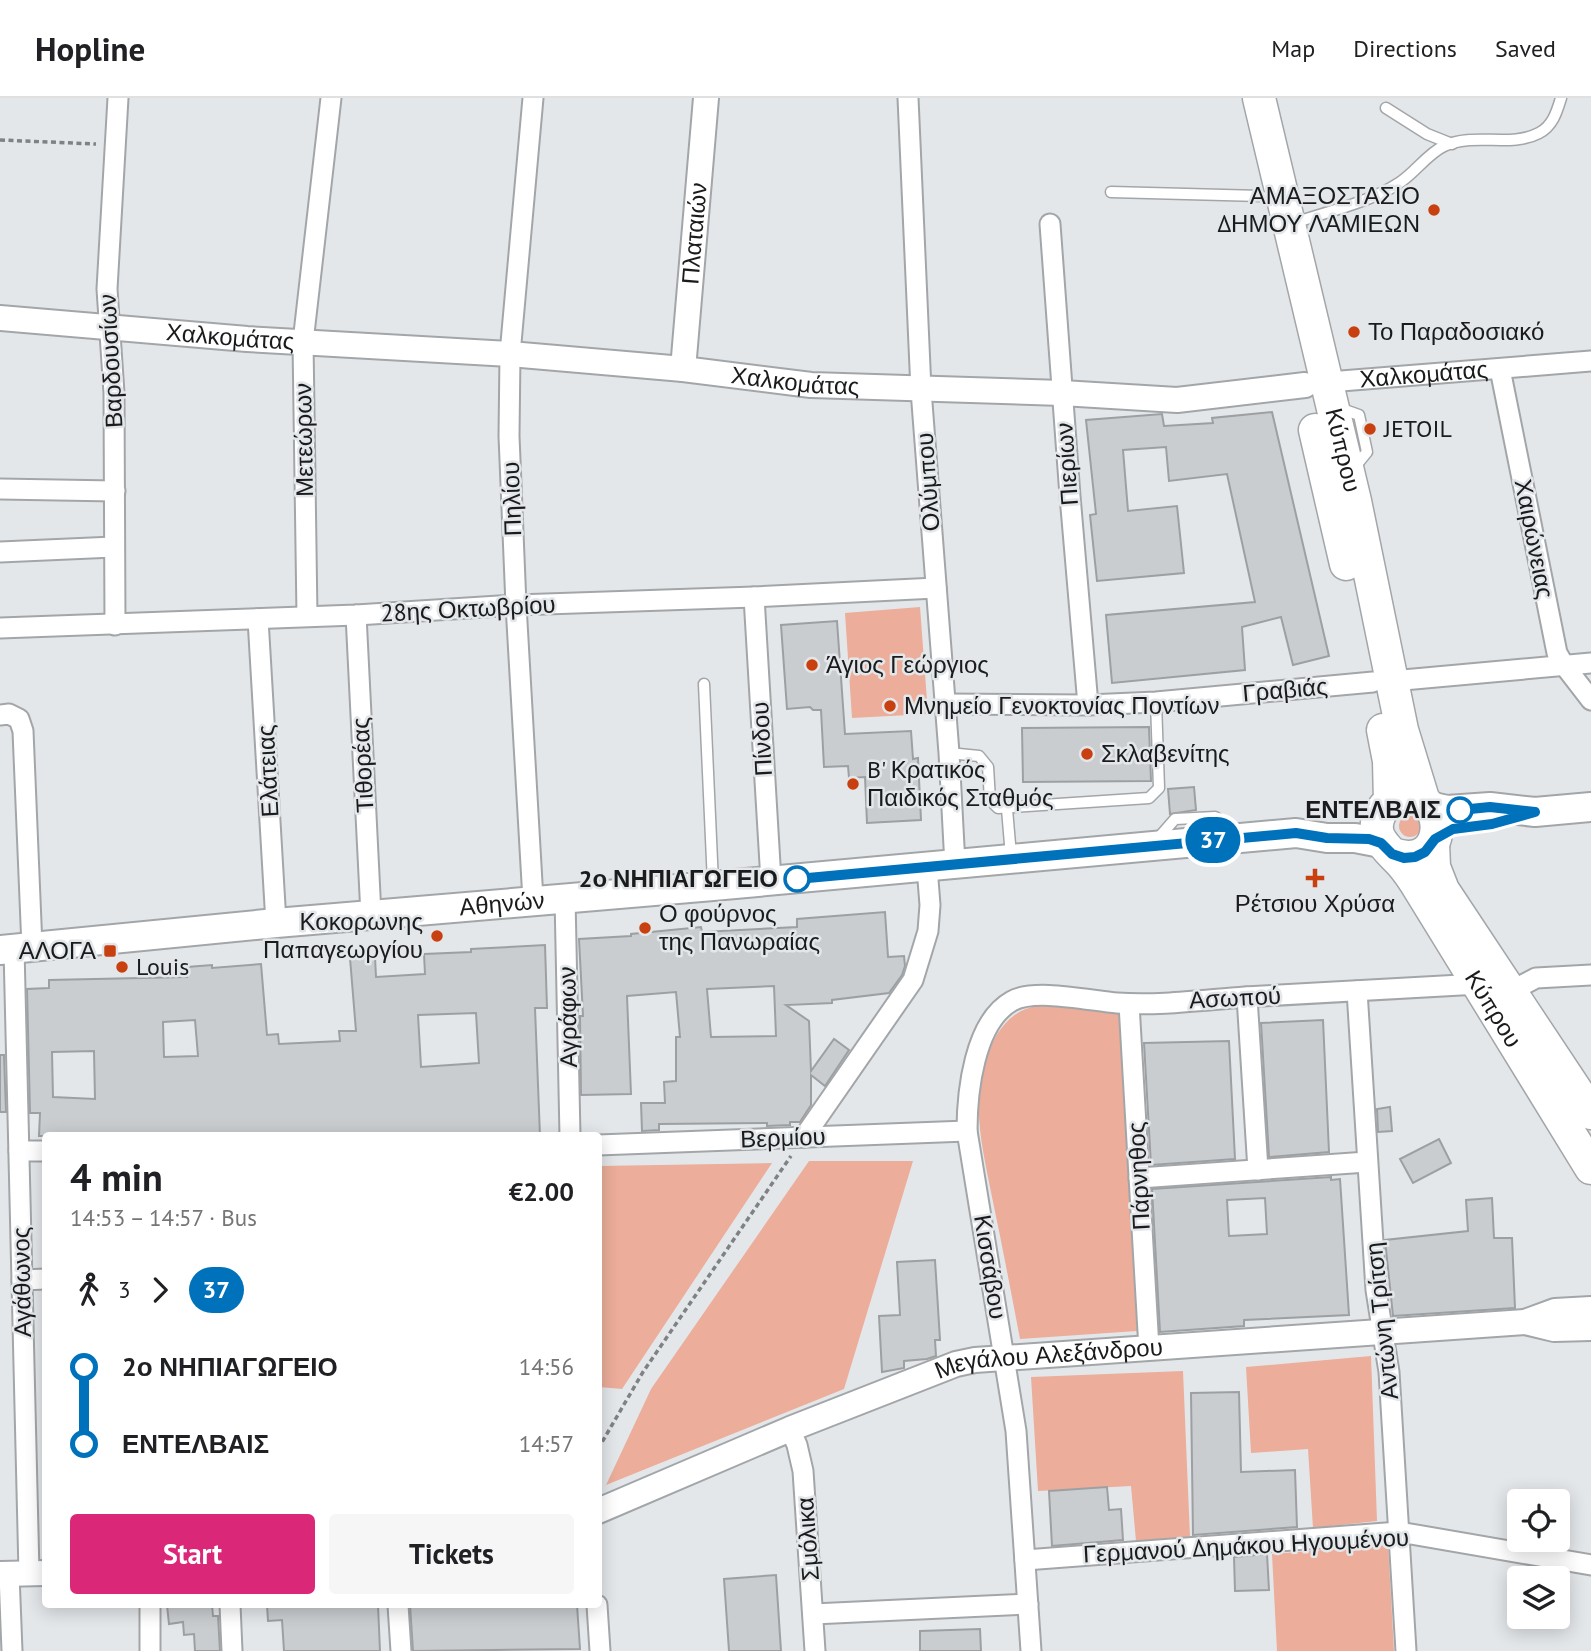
<!DOCTYPE html>
<html lang="en">
<head>
<meta charset="utf-8">
<style>
  body { margin:0; font-family:"PT Sans",sans-serif; background:#f6f6f6; color:#202124; height:100vh; display:flex; flex-direction:column; font-size:26px; white-space:nowrap }
  * { box-sizing:border-box; margin:0 }
  p { font-size:23px; color:#757577 }
  .icon { flex:none; width:38px; height:38px; fill:none; stroke:currentColor; stroke-width:2; stroke-linecap:round; stroke-linejoin:round }
  .map { position:relative; flex:1; overflow:hidden }
  .side { position:absolute; left:42px; top:1034px; width:560px; height:476px; display:flex; flex-direction:column; background:#fff; border-radius:7px; box-shadow:0 4px 18px #0003 }
  .side>* { flex:none }
  .badge { padding:0 14px; border-radius:23px; font-size:24px; line-height:46px }
  .tools { position:absolute; left:1507px; top:1391px; display:grid; gap:14px }
  .tools a { display:grid; place-items:center; width:63px; height:63px; border-radius:7px; background:#fff; box-shadow:0 4px 18px #0003; font-size:35px }
  .map>.badge { position:absolute; translate:-50% -50%; box-shadow:0 0 0 4px #fff }
  .legs { display:flex; align-items:center; gap:10px; height:77px; padding:0 28px; font-size:23px }
  .legs p { margin-inline-start:auto }
  .summary { display:flex; align-items:center; justify-content:space-between; height:119px; padding:0 28px }
  h1 { font-size:38px; font-weight:700; line-height:52px }
  .primary-button { display:flex; gap:14px; margin-top:auto; padding:14px 28px }
  .primary-button a { flex:1; height:80px; border-radius:7px; background:#db2777; color:#fff; font-size:28px; font-weight:700; line-height:80px; text-align:center }
  .primary-button a+a { background:#f6f6f6; color:#202124 }
  ul { padding:0 28px; list-style:none }
  li { display:flex; align-items:center; gap:24px; height:77px; font-size:26px }
  li i { display:grid; place-items:center; width:10px; height:100%; margin:0 9px; background:currentColor }
  li i::after { content:''; width:18px; height:18px; margin:-9px; border:5px solid; border-radius:50%; background:#fff }
  li p { margin-inline-start:auto }
  li:first-child i { background:linear-gradient(#0000 50%,currentColor 0) }
  li:last-child i { background:linear-gradient(currentColor 50%,#0000 0) }
  header { display:flex; align-items:center; gap:42px; box-sizing:border-box; height:98px; padding:0 35px; background:#fff; border-bottom:2px solid #e0e0e0 }
  header strong { font-size:33px }
  nav { display:flex; gap:38px; margin-inline-start:auto; font-size:24px }
  .map>svg:first-child { display:block }
</style>
</head>
<body>
<header>
<strong>Hopline</strong>
<nav><a>Map</a><a>Directions</a><a>Saved</a></nav>
</header>
<div class="map">
<svg width="1591" height="1553" viewBox="0 0 1591 1553">
  <rect width="100%" height="100%" fill="#e4e7ea"/>
  <g fill="#ecad9a">
    <path d="M920 509 928 616 852 620 845 515Z"/>
    <circle cx="1410" cy="728" r="11"/>
    <path d="M1038 908 1085 910 1119 914 1137 1233 1020 1241C1011 1194 1002 1146 992 1099 986 1067 977 1032 979 999 980 964 998 912 1038 908Z"/>
    <path d="M809 1063H913L844 1291 606 1387 651 1291Z"/>
    <path d="M772 1065 622 1291 599 1289V1068Z"/>
    <path d="M1371 1258 1377 1423 1313 1430 1308 1351 1251 1355 1246 1269Z"/>
    <path d="M1183 1273 1190 1439 1136 1443 1131 1388 1038 1393 1031 1279Z"/>
    <path d="M1388 1447 1394 1553H1277L1272 1456Z"/>
  </g>
  <g fill="#cacdd0" stroke="#9da0a2" stroke-width="2" fill-rule="evenodd">
    <path d="M1272 314 1329 558 1293 567 1281 519 1242 529 1245 572 1112 585 1106 517 1255 504 1227 376 1169 383 1166 349 1123 352 1128 413 1177 408 1184 475 1097 483 1090 417 1096 416 1086 322 1162 316 1164 328 1213 325 1212 320Z"/>
    <path d="M837 523 845 636 911 633 913 661 918 660 921 722 867 725 865 679 849 680 848 668 824 669 821 612H813L810 609 787 611 781 527Z"/>
    <path d="M1149 629 1151 683 1023 684 1022 630Z"/>
    <path d="M1194 689 1196 712 1170 716 1168 691Z"/>
    <path d="M885 814 888 859 904 858 905 868 902 877 889 895 832 902V905L786 907 809 923 811 973 834 941 849 952 825 988 811 977V1007L800 1024H790V1027L767 1028V1025L659 1026V1032L642 1033 641 1005H665L664 984 676 983V939H680L676 894 627 898 631 996 581 997 580 918H583L579 841 631 838V836L701 829 702 834 797 829V821ZM774 888 776 938 711 939 707 891Z"/>
    <path d="M545 847 547 910H535L540 1038H39L40 1015H30L27 891 49 890V882L187 879V869L212 867V870L261 866 267 937 278 936 279 946 340 943 339 933H356L350 860 375 859 376 879 425 876 424 856 471 854V851ZM476 915 479 965 421 969 418 917ZM195 922 198 958 164 959 163 924ZM94 953 95 1001 53 999 52 954Z"/>
    <path d="M1323 922 1329 1054 1269 1059 1261 925Z"/>
    <path d="M1229 943 1235 1061 1151 1067 1144 945Z"/>
    <path d="M0 957H4L6 1014H0Z"/>
    <path d="M1390 1009 1392 1033 1378 1034 1377 1011Z"/>
    <path d="M1439 1041 1451 1065 1413 1085 1400 1061Z"/>
    <path d="M1331 1079V1082L1340 1081 1349 1217 1244 1222V1228L1160 1234 1152 1091ZM1265 1100 1267 1136 1229 1138 1227 1102Z"/>
    <path d="M1492 1100 1494 1140H1512L1515 1210 1393 1218 1385 1142 1468 1133 1466 1102Z"/>
    <path d="M935 1162 940 1242H935L936 1258 927 1261 904 1263V1270L882 1274 879 1218 900 1217 897 1164Z"/>
    <path d="M1239 1294 1241 1374 1295 1372 1297 1429 1193 1437 1191 1295Z"/>
    <path d="M1107 1389 1109 1412 1121 1411 1123 1442 1052 1448 1049 1393Z"/>
    <path d="M1267 1456 1269 1492 1235 1493 1234 1459Z"/>
    <path d="M776 1477 781 1553H729L724 1481Z"/>
    <path d="M167 1507H212L213 1518H218L220 1553H195L194 1536 184 1537 183 1524 169 1526Z"/>
    <path d="M267 1507H378L380 1553H284L282 1522 268 1523Z"/>
    <path d="M410 1507H577L580 1551 413 1553Z"/>
    <path d="M980 1531 981 1553H920V1533Z"/>
  </g>
  <g fill="none" stroke-linecap="round" stroke-linejoin="round">
    <g stroke="#a3a6a9" stroke-width="13">
      <g id="service">
        <path d="M1386 10 1427 36 1452 46"/>
        <path d="M1111 94 1261 98"/>
        <path d="M1294 125C1326 114 1371 104 1399 85 1415 75 1427 56 1444 48 1474 34 1511 50 1539 35 1553 28 1557 13 1561 0"/>
        <path d="M1345 312 1359 317 1367 354 1358 365"/>
        <path d="M704 586 713 785"/>
        <path d="M949 655 979 658 988 669 990 702 998 710 1149 700 1159 690 1156 604"/>
        <path d="M1007 711 1011 758"/>
        <path d="M1161 737 1175 721 1215 719 1230 729"/>
      </g>
    </g>
    <g stroke="#a3a6a9" stroke-width="23">
      <g id="minor">
        <path d="M908 0 921 292 949 655 955 767"/>
        <path d="M1050 126 1070 398 1088 607"/>
        <path d="M1500 271 1557 555 1564 567 1591 602"/>
        <path id="s1" d="M1316 285 1591 263"/>
        <path d="M0 391 115 393"/>
        <path d="M0 454 114 449"/>
        <path d="M754 499 771 783"/>
        <path d="M356 517 371 817"/>
        <path d="M307 518 303 244 331 0"/>
        <path d="M258 521 276 825"/>
        <path d="M115 527 114 295 107 191 118 0"/>
        <path d="M0 530 356 517 516 507 754 499 936 490"/>
        <path d="M1392 583 1591 565"/>
        <path d="M945 606 1088 607 1156 604 1373 584"/>
        <path d="M0 617 9 616 19 621 23 633 32 849"/>
        <path d="M565 800 570 1038"/>
        <path d="M533 802 516 507 509 338 510 256 533 0"/>
        <path d="M14 851 29 1475"/>
        <path d="M1357 893 1376 1192 1389 1274 1406 1553"/>
        <path d="M1511 893 1536 880 1591 877"/>
        <path d="M1247 899 1258 1072"/>
        <path d="M1129 906 1149 1251"/>
        <path d="M804 1039 913 882 928 833 930 807 927 769"/>
        <path d="M598 1047 967 1033"/>
        <path d="M19 1053H46"/>
        <path d="M1139 1080 1367 1064"/>
        <path d="M22 1182 46 1181"/>
        <path d="M790 1331 797 1347 803 1373 815 1553"/>
        <path d="M1025 1462 1399 1434 1591 1467"/>
        <path d="M9 1476 12 1553"/>
        <path d="M230 1507 232 1553"/>
        <path d="M398 1507 401 1553"/>
        <path d="M597 1507 600 1553"/>
        <path d="M813 1516 1028 1506"/>
        <path d="M150 1553V1507"/>
        <path d="M1031 1553 1016 1333 967 1033C967 995 974 924 1012 903 1035 890 1091 903 1117 905 1159 908 1203 902 1245 899 1323 895 1401 891 1479 886"/>
      </g>
    </g>
    <g stroke="#a3a6a9" stroke-width="28">
      <g id="tertiary">
        <path id="s2" d="M0 220 247 241 510 256 683 271 811 287 1062 295 1177 302 1305 287"/>
        <path id="s3" d="M683 271 706 0"/>
        <path d="M1525 1224 1554 1231 1591 1230"/>
        <path id="s4" d="M598 1413 790 1331 956 1266 975 1262 1525 1224 1555 1213 1591 1211"/>
        <path d="M0 1476 46 1475"/>
      </g>
    </g>
    <g stroke="#a3a6a9" stroke-width="32">
      <g id="secondary">
        <path d="M1429 708 1447 712 1490 709 1535 714 1591 709"/>
        <path id="s5" d="M0 852 276 825 713 788 1296 735 1327 740H1355L1381 745"/>
      </g>
    </g>
    <g stroke="#a3a6a9" stroke-width="35">
      <g id="primary">
        <path id="s6" d="M1259 0 1355 403 1402 632 1424 704"/>
        <path d="M1315 332 1346 466"/>
        <path d="M1383 632 1389 663 1390 704"/>
        <path d="M1433 745 1434 769 1443 792 1591 1015"/>
        <path id="s7" d="M1393 756C1449 775 1450 692 1402 699 1393 701 1385 706 1381 714 1368 737 1387 750 1401 765 1408 773 1414 782 1420 792L1591 1070"/>
      </g>
    </g>
    <g stroke="#7f8183" stroke-width="3.5" stroke-dasharray="5 3.5" stroke-linecap="butt">
      <path d="M0 42 96 46"/>
      <path d="M598 1351 643 1274 791 1058"/>
    </g>
    <use href="#service" stroke="#fff" stroke-width="10"/>
    <use href="#minor" stroke="#fff" stroke-width="19"/>
    <use href="#tertiary" stroke="#fff" stroke-width="24"/>
    <use href="#secondary" stroke="#fff" stroke-width="28"/>
    <use href="#primary" stroke="#fff" stroke-width="32"/>
  </g>
  <g fill="none" stroke-linecap="round" stroke-linejoin="round">
    <g stroke="#fff" stroke-width="16">
      <path id="line-1" d="M797 781 1296 735 1327 740 1369 741 1381 745 1392 756 1404 760 1415 759 1425 754 1435 741 1453 731 1492 726 1535 714 1490 709 1460 712"/>
    </g>
    <use href="#line-1" stroke="#0072bc" stroke-width="10"/>
  </g>
  <g fill="#c84010" stroke="#e4e7ea" stroke-width="2.5">
    <circle cx="1434" cy="112" r="7"/>
    <circle cx="1354" cy="234" r="7"/>
    <circle cx="1370" cy="331" r="7"/>
    <circle cx="812" cy="567" r="7"/>
    <circle cx="890" cy="608" r="7"/>
    <circle cx="1087" cy="656" r="7"/>
    <circle cx="853" cy="686" r="7"/>
    <path d="M1311.5 769.5h7v7h7v7h-7v7h-7v-7h-7v-7h7z"/>
    <circle cx="645" cy="830" r="7"/>
    <circle cx="437" cy="838" r="7"/>
    <rect x="103" y="846" width="14" height="14" rx="3.5"/>
    <circle cx="122" cy="869" r="7"/>
  </g>
  <g fill="#fff" stroke="#0072bc" stroke-width="3.5">
    <circle cx="1460" cy="712" r="12"/>
    <circle cx="797" cy="781" r="12"/>
  </g>
  <g text-anchor="middle" stroke-width="5" stroke-linejoin="round" paint-order="stroke">
    <g font-size="24" fill="#1a1b1c" stroke="#e4e7ea" text-anchor="start">
      <text x="1420" y="106" text-anchor="end">ΑΜΑΞΟΣΤΑΣΙΟ<tspan x="1420" dy="28">ΔΗΜΟΥ ΛΑΜΙΕΩΝ</tspan></text>
      <text x="1368" y="242">Το Παραδοσιακό</text>
      <text x="1384" y="339">JETOIL</text>
      <text x="826" y="575">Άγιος Γεώργιος</text>
      <text x="904" y="616">Μνημείο Γενοκτονίας Ποντίων</text>
      <text x="1101" y="664">Σκλαβενίτης</text>
      <text x="867" y="680">B' Κρατικός<tspan x="867" dy="28">Παιδικός Σταθμός</tspan></text>
      <text x="1315" y="814" text-anchor="middle">Ρέτσιου Χρύσα</text>
      <text x="659" y="824">Ο φούρνος<tspan x="659" dy="28">της Πανωραίας</tspan></text>
      <text x="423" y="832" text-anchor="end">Κοκορωνης<tspan x="423" dy="28">Παπαγεωργίου</tspan></text>
      <text x="96" y="861" text-anchor="end">ΑΛΟΓΑ</text>
      <text x="136" y="877">Louis</text>
    </g>
    <g font-size="24" fill="#1a1b1c" stroke="#e4e7ea">
      <text dy="8" stroke="none"><textPath href="#s3" startOffset="136">Πλαταιών</textPath></text>
      <text dy="8" stroke="none"><textPath href="#s2" startOffset="231">Χαλκομάτας</textPath></text>
      <text transform="translate(111 263) rotate(-93)" y="8">Βαρδουσίων</text>
      <text dy="8" stroke="none"><textPath href="#s1" startOffset="108">Χαλκομάτας</textPath></text>
      <text dy="8" stroke="none"><textPath href="#s2" startOffset="798">Χαλκομάτας</textPath></text>
      <text transform="translate(304 342) rotate(-91)" y="8">Μετεώρων</text>
      <text dy="8" stroke="none"><textPath href="#s6" startOffset="362">Κύπρου</textPath></text>
      <text transform="translate(1067 366) rotate(-94)" y="8">Πιερίων</text>
      <text transform="translate(928 384) rotate(-94)" y="8">Ολύμπου</text>
      <text transform="translate(512 401) rotate(-92)" y="8">Πηλίου</text>
      <text transform="translate(1534 441) rotate(79)" y="8">Χαιρώνειας</text>
      <text transform="translate(468 511) rotate(-3)" y="8">28ης Οκτωβρίου</text>
      <text transform="translate(1285 592) rotate(-5)" y="8">Γραβιάς</text>
      <text transform="translate(762 641) rotate(-93)" y="8">Πίνδου</text>
      <text transform="translate(363 667) rotate(-93)" y="8">Τιθορέας</text>
      <text transform="translate(268 673) rotate(-93)" y="8">Ελάτειας</text>
      <text dy="8" stroke="none"><textPath href="#s5" startOffset="504">Αθηνών</textPath></text>
      <text transform="translate(1235 900) rotate(-3)" y="8">Ασωπού</text>
      <text dy="8" stroke="none"><textPath href="#s7" startOffset="374">Κύπρου</textPath></text>
      <text transform="translate(568 919) rotate(-91)" y="8">Αγράφων</text>
      <text transform="translate(783 1040) rotate(-2)" y="8">Βερμίου</text>
      <text transform="translate(1139 1078) rotate(-93)" y="8">Πάρνηθος</text>
      <text transform="translate(990 1169) rotate(81)" y="8">Κισσάβου</text>
      <text transform="translate(22 1184) rotate(-91)" y="8">Αγάθωνος</text>
      <text transform="translate(1382 1223) rotate(-96)" y="8">Αντώνη Τρίτση</text>
      <text dy="8" stroke="none"><textPath href="#s4" startOffset="480">Μεγάλου Αλεξάνδρου</textPath></text>
      <text transform="translate(808 1441) rotate(-94)" y="8">Σμόλικα</text>
      <text transform="translate(1246 1448) rotate(-3)" y="8">Γερμανού Δημάκου Ηγουμένου</text>
    </g>
    <g font-size="24" font-weight="bold" fill="#1a1b1c" stroke="#e4e7ea" text-anchor="end">
      <text x="1441" y="720">ΕΝΤΕΛΒΑΙΣ</text>
      <text x="778" y="789">2ο ΝΗΠΙΑΓΩΓΕΙΟ</text>
    </g>
  </g>
</svg>
<div class="tools">
<a><svg class="icon" aria-label="locate" viewBox="0 0 24 24"><circle cx="12" cy="12" r="6"/><path d="M12 2v4M12 18v4M2 12h4M18 12h4"/></svg></a>
<a><svg class="icon" aria-label="layers" viewBox="0 0 24 24"><path d="M12 4l9 5-9 5-9-5zM3 14l9 5 9-5"/></svg></a>
</div>
<b class="badge" style="left:1213px;top:742px;background:#0072bc;color:#fff">37</b>
<section class="side">
<div class="summary"><div><h1>4 min</h1><p>14:53 – 14:57 · Bus</p></div><b>€2.00</b></div>
<div class="legs"><svg class="icon" aria-label="walk" viewBox="0 0 24 24"><circle cx="13" cy="4" r="2"/><path d="M13 8l-2 6 4 7M11 14l-3 7M7 12l3-4h3l4 4"/></svg>3<svg class="icon" aria-label="forward" viewBox="0 0 24 24"><path d="M9 5l7 7-7 7"/></svg><b class="badge" style="background:#0072bc;color:#fff">37</b></div>
<ul>
<li><i style="color:#0072bc"></i><b>2ο ΝΗΠΙΑΓΩΓΕΙΟ</b><p>14:56</p></li>
<li><i style="color:#0072bc"></i><b>ΕΝΤΕΛΒΑΙΣ</b><p>14:57</p></li>
</ul>
<div class="primary-button"><a>Start</a><a>Tickets</a></div>
</section>
</div>
</body>
</html>
